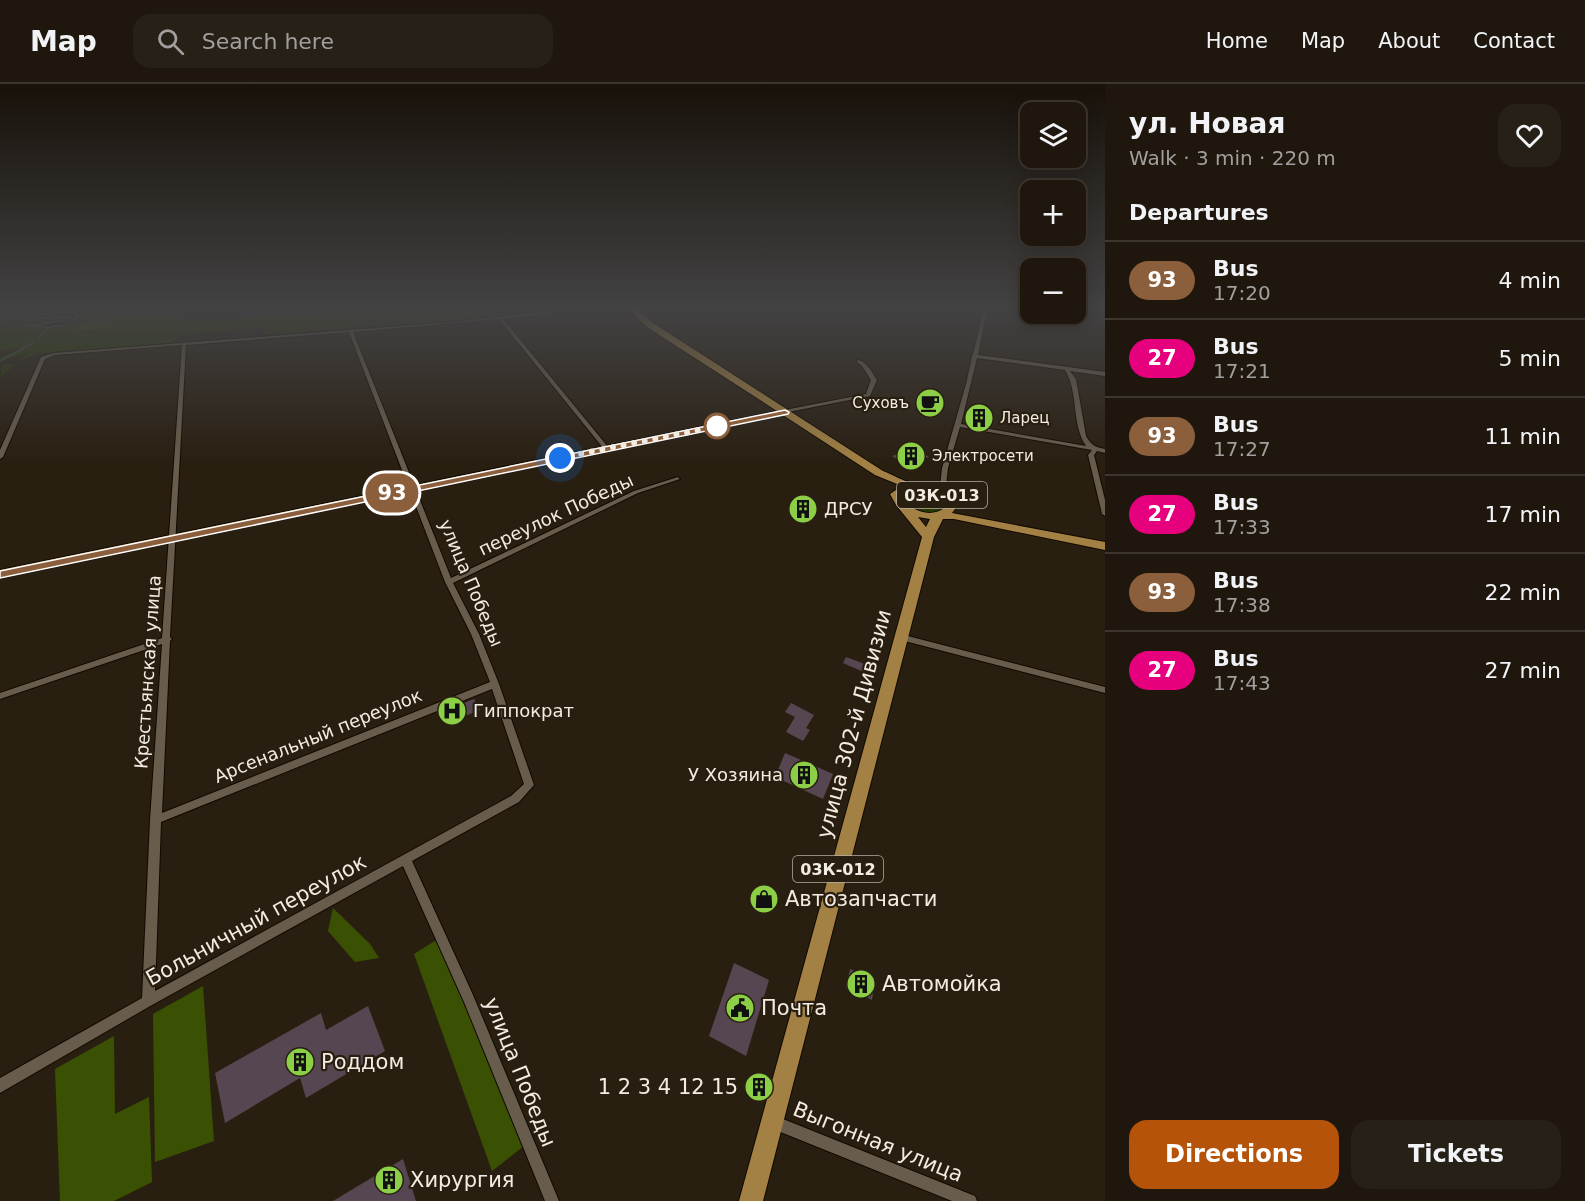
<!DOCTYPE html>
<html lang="en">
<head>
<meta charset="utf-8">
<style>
  body { margin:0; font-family:"DejaVu Sans",sans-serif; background:#272016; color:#f1f3f6; height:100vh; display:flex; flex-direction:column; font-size:22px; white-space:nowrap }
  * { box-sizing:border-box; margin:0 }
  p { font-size:20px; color:#a19f9d }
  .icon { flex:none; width:33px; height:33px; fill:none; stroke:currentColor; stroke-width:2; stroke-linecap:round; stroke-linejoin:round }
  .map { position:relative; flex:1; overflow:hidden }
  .panel { display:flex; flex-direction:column; background:#1f170d; width:480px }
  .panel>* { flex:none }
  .badge { padding:0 12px; border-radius:20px; font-size:21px; line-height:39px }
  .buttons { position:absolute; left:1020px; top:18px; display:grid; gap:12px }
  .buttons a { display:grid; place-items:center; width:66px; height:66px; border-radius:12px; background:#1f170d; box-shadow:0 3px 15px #0003,0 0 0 2px #3c362e; font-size:30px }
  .you { position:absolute; width:30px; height:30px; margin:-15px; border:4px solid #fff; border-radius:50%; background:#1a73e8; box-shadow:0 0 0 9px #1a73e833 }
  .map>.badge { position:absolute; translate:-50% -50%; box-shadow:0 0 0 3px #fff }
  h2 { padding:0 24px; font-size:22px; line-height:54px }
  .round { display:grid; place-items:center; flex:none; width:63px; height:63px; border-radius:18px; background:#272016 }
  .headline { display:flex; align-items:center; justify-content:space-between; height:102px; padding:0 24px }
  h1 { font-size:28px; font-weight:800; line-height:45px }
  .cta { display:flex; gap:12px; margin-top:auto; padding:12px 24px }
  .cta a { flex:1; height:69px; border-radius:18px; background:#b45309; color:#fff; font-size:24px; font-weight:800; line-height:69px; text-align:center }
  .cta a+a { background:#272016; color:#f1f3f6 }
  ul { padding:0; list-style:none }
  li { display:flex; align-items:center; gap:18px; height:78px; padding:0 24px; border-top:2px solid #3c362e }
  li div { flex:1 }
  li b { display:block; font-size:22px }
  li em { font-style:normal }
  li .badge { min-width:66px; font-weight:700; text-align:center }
  header { display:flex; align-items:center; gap:36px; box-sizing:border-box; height:84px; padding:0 30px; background:#1f170d; border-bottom:2px solid #3c362e }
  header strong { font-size:28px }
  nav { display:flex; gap:33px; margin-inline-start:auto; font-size:21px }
  .search { width:420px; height:54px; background:#272016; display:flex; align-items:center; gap:15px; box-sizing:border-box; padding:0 21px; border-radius:18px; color:#a19f9d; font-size:22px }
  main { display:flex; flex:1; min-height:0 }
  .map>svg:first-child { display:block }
</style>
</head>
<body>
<header>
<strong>Map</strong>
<div class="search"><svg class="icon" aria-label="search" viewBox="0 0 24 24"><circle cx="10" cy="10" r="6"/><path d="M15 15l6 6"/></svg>Search here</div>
<nav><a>Home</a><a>Map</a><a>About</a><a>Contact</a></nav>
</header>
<main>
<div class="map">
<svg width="1105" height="1117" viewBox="0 0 1105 1117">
  <rect width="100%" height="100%" fill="#291f11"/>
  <g fill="#283a00">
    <path d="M85 223 111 224 107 229H115L118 233 175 231 189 237 428 223H575L576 224 454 237 368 242 265 251V244L177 251 174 259 38 269 16 279 0 294 2 282 15 279 32 266 25 270 0 276V274L18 266 36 262 0 267V244L18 241 0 242V234H70L62 238 27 241C46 242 64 245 78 230L0 233V231L64 229Z"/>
    <path d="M918 406 938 412 946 423C932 435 912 428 902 414L903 411Z"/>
  </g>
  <g fill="#3a5103">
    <path d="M109 234 115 235 112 239 115 243 77 247 70 244Z"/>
    <path d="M333 824 370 860 379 874 355 878 328 847Z"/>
    <path d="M438 855 529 1058 492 1087 414 870Z"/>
    <path d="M203 902 214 1057 155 1078 153 930Z"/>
    <path d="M114 952 115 1030 149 1013 152 1098 114 1117H60L55 985Z"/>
  </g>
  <path fill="#041013" stroke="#4c5251" stroke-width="1.5" d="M77 229 76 234 66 240 45 244V242H26L65 237 70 233 0 234 22 231Z"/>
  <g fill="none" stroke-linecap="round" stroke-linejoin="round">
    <g stroke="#4c5251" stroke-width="1.5">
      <path d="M38 254 49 244"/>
      <path d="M0 277 33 259"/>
    </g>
  </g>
  <g fill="#554652">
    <path d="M916 365 929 373 905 380 892 372Z"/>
    <path d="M846 573 870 582 866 589 843 579Z"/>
    <path d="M474 615 480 626 447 639 442 628Z"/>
    <path d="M791 619 814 631 806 644 810 646 803 657 786 648 795 633 785 628Z"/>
    <path d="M785 669 833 690 823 715 775 693Z"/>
    <path d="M756 804 777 814 773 826 752 816Z"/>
    <path d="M734 879 769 896 746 972 709 952Z"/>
    <path d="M850 885 875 896 872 916 846 904Z"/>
    <path d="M368 922 385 967 306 1014 300 994 225 1039 215 989 321 929 326 946Z"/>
    <path d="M758 991 766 995 760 1015 753 1011Z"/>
    <path d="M403 1075 416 1117H333Z"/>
  </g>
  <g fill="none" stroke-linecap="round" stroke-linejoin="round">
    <g stroke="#110901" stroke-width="2">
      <g id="street">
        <path d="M584 223H601L503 235 608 363 609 364 606 366 604 365 499 235 353 248 451 494 634 407 675 394 677 393 680 395 638 409 453 499 479 550 499 600 534 701 519 718 412 777 473 911 559 1117H545L464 918 403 782 152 921 0 1009V994L142 914 150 736 162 560 0 615V609L162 554 182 261 55 271 45 275 3 373 0 375V366L41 273 54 269 453 238ZM349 248 445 498 471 550 490 598 162 729 170 557 172 555 170 553 186 261ZM492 605 524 700 511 712 155 907 161 738Z"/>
        <path d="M984 223H988L978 271 1105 288V292L1070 287 1076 295 1086 352C1091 361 1095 363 1105 365V369L1097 367 1094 371 1105 416V432L1102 430 1088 371 1092 366 960 343 948 384 945 411 942 413 939 411 942 384 966 300 972 273 971 272 973 271ZM977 274 1065 286C1079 309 1071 340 1086 362L961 340Z"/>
        <path d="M857 276C867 277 872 289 877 296L870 312 783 329V327L785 326 866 310 871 296 862 282 857 278Z"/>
        <path d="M900 550 1105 603V609L897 555 896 553Z"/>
        <path d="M773 1031 975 1112 977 1117H952L768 1043 766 1038 768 1033Z"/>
      </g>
    </g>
    <g stroke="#110901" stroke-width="2">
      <path id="primary" d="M627 223H635L653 239 883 387C893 391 903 397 914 400 931 405 950 403 955 425L952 429 1105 458V466L954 435H943L934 453 763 1117H739L922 453 896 421 890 410 902 402 875 391 783 331 0 494V486L777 327 647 243ZM909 407C923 406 941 408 944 424 930 435 908 426 901 411ZM918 433 930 435 926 443Z"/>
    </g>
    <use href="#street" fill="#685d4c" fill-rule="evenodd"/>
    <use href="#primary" fill="#a38144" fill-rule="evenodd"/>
  </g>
  <linearGradient id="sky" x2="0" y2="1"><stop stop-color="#171109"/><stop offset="0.59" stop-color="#434243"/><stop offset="1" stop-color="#434243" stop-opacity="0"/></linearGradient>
  <rect width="1105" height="380" fill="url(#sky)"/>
  <path fill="#8b5e3c" stroke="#fff" stroke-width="1.5" d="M785 326 789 328 788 330 0 494V487Z"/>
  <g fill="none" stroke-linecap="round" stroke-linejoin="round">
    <path stroke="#f3ece3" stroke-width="6" stroke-dasharray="0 10.8" d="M560 374 719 342H717"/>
  </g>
  <defs>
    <g id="cafe-disc" transform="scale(1.5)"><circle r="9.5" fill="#8cce45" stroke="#291f11"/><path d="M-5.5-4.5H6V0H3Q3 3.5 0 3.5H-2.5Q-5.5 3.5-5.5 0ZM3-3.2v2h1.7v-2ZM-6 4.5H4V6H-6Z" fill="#111"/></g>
    <g id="building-disc" transform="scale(1.5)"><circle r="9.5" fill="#8cce45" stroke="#291f11"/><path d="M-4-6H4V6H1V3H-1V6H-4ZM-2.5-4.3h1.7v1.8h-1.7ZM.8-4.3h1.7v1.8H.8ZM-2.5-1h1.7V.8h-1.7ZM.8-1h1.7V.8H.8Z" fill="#111"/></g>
    <g id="hospital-disc" transform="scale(1.5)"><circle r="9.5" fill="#8cce45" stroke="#291f11"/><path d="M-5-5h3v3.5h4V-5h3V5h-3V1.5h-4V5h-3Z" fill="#111"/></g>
    <g id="shop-disc" transform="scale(1.5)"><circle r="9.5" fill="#8cce45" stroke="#291f11"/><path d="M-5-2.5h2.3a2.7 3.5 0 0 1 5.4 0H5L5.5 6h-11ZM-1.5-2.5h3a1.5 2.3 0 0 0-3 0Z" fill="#111"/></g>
    <g id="civic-disc" transform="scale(1.5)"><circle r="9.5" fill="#8cce45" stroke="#291f11"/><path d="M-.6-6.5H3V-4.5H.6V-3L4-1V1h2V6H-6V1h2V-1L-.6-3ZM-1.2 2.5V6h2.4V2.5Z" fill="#111"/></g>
  </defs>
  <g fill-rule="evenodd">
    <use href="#cafe-disc" x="930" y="319"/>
    <use href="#building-disc" x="979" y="334"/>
    <use href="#building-disc" x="911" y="372"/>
    <use href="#building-disc" x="803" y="425"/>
    <use href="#hospital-disc" x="452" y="627"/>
    <use href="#building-disc" x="804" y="691"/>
    <use href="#shop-disc" x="764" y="815"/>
    <use href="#building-disc" x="861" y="900"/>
    <use href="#civic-disc" x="740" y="924"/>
    <use href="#building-disc" x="300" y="978"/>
    <use href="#building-disc" x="759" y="1003"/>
    <use href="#building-disc" x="389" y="1096"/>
  </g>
  <circle fill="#fff" stroke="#8b5e3c" stroke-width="3" cx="717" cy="342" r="12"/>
  <g text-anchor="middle" stroke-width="4.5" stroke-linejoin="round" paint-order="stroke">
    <g font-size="15" fill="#f3ece3" stroke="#291f11" text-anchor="start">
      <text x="909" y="324" text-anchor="end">Суховъ</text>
      <text x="1000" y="339">Ларец</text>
      <text x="932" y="377">Электросети</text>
    </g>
    <g fill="#291f11" stroke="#b6aea4" stroke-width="1.5">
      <rect x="897" y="398" width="90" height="26" rx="4.5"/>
      <rect x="793" y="772" width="90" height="26" rx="4.5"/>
    </g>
    <g font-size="16" font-weight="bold" fill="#f3ece3">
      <text x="942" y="417">03К-013</text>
      <text x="838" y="791">03К-012</text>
    </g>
    <g font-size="18" fill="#f3ece3" stroke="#291f11" text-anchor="start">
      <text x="824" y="431">ДРСУ</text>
      <text x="473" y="633">Гиппократ</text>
      <text x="783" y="697" text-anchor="end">У Хозяина</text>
    </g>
    <g font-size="18" fill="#f3ece3" stroke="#291f11">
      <text transform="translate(556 431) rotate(-25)" y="6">переулок Победы</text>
      <text transform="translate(471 499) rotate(67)" y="6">улица Победы</text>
      <text transform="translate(148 588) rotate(-86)" y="6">Крестьянская улица</text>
      <text transform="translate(318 652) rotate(-22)" y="6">Арсенальный переулок</text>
    </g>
    <g font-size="21" fill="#f3ece3" stroke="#291f11">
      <text transform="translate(854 640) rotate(-75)" y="7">улица 302-й Дивизии</text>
      <text transform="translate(256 836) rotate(-29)" y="7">Больничный переулок</text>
      <text transform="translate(520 988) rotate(68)" y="7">улица Победы</text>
      <text transform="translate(878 1058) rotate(22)" y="7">Выгонная улица</text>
    </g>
    <g font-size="21" fill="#f3ece3" stroke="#291f11" text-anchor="start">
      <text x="785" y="822">Автозапчасти</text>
      <text x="882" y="907">Автомойка</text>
      <text x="761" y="931">Почта</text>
      <text x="321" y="985">Роддом</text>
      <text x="738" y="1010" text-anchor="end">1 2 3 4 12 15</text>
      <text x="410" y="1103">Хирургия</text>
    </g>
  </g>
</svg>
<div class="buttons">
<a><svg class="icon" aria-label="layers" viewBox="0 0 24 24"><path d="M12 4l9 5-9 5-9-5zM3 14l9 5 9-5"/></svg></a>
<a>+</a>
<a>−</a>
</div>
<div class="you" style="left:560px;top:374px"></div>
<b class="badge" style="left:392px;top:409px;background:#8b5e3c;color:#fff">93</b>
</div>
<section class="panel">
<div class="headline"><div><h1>ул. Новая</h1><p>Walk · 3 min · 220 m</p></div><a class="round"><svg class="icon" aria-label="heart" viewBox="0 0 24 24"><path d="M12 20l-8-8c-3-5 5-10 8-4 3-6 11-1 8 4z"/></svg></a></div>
<h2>Departures</h2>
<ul>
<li><span class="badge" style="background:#8b5e3c;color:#fff">93</span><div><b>Bus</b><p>17:20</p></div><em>4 min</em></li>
<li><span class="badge" style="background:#e6007e;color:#fff">27</span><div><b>Bus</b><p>17:21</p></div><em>5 min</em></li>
<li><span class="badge" style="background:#8b5e3c;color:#fff">93</span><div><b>Bus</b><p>17:27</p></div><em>11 min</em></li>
<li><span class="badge" style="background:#e6007e;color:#fff">27</span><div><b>Bus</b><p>17:33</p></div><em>17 min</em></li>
<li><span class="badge" style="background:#8b5e3c;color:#fff">93</span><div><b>Bus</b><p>17:38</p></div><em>22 min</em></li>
<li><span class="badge" style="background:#e6007e;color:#fff">27</span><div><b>Bus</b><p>17:43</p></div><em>27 min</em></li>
</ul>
<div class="cta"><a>Directions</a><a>Tickets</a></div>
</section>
</main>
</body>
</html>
